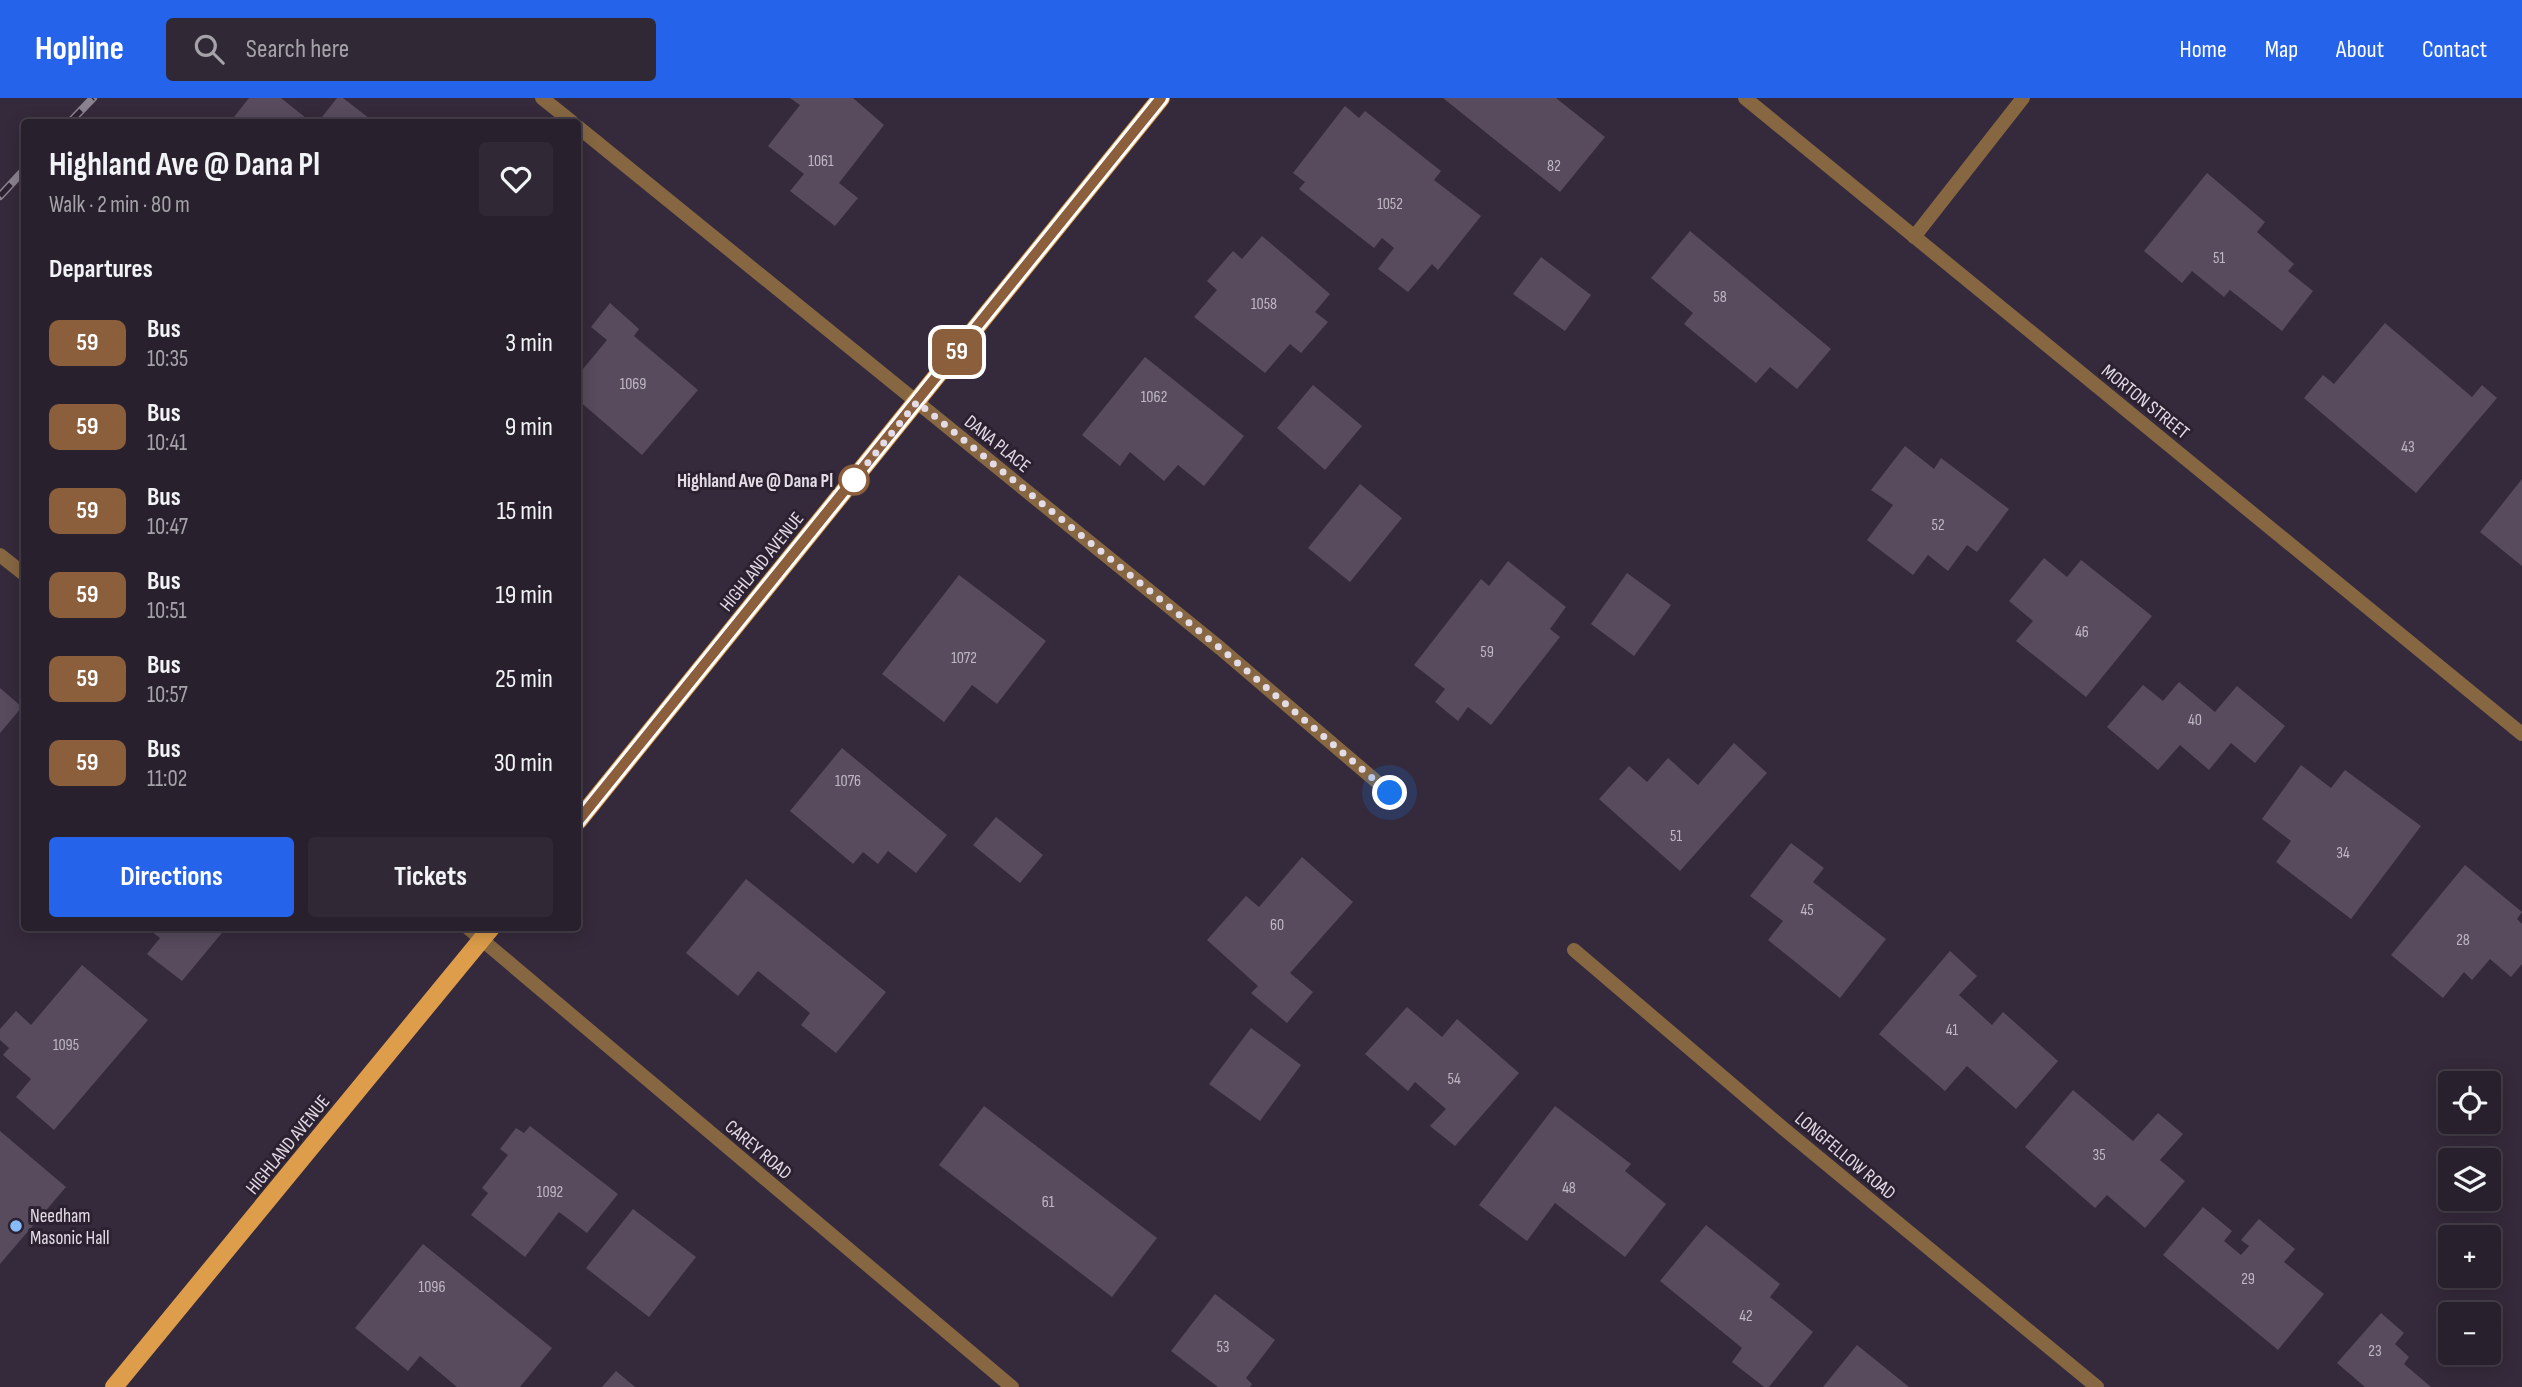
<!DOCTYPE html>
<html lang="en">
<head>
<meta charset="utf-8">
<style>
  body { margin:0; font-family:"Sofia Sans Condensed",sans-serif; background:#302834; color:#f1f3f6; height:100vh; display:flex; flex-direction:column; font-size:26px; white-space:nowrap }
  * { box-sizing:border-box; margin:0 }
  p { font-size:23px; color:#a5a3a9 }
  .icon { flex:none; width:38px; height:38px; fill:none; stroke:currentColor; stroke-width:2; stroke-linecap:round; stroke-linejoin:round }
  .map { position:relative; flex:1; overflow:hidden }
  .sheet { position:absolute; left:21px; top:21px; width:560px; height:812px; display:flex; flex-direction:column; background:#28202c; border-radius:7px; box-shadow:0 4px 18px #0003,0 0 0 2px #443e48 }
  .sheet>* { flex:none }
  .badge { padding:0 14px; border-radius:10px; font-size:24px; line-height:46px }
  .controls { position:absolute; left:2438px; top:973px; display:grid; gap:14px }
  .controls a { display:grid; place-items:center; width:63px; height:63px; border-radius:7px; background:#28202c; box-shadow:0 4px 18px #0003,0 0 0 2px #443e48; font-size:35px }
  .you { position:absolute; width:35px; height:35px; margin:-18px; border:5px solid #fff; border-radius:50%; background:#1a73e8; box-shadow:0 0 0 10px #1a73e833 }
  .map>.badge { position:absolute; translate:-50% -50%; box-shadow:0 0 0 4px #fff }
  h2 { padding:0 28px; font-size:26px; line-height:63px }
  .round { display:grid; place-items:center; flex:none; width:74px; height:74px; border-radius:7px; background:#302834 }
  .headline { display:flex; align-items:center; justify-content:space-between; height:119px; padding:0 28px }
  h1 { font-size:33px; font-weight:700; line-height:52px }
  .button { display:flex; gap:14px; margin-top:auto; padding:14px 28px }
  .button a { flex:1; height:80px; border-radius:7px; background:#2563eb; color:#fff; font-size:28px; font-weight:700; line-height:80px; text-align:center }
  .button a+a { background:#302834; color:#f1f3f6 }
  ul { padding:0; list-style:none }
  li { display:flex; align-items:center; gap:21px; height:84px; padding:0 28px }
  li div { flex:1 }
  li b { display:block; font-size:26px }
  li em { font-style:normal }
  li .badge { min-width:77px; font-weight:700; text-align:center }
  header { display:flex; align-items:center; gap:42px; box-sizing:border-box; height:98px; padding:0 35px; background:#2563eb; color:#fff }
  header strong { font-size:33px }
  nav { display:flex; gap:38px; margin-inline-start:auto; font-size:24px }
  .search { width:490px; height:63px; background:#302834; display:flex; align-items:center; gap:18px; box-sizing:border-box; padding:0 24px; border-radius:7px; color:#a5a3a9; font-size:26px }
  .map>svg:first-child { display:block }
</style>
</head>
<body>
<header>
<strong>Hopline</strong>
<div class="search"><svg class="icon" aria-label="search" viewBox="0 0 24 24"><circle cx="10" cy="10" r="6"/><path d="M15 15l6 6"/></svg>Search here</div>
<nav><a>Home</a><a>Map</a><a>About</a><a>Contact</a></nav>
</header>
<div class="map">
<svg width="2522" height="1289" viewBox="0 0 2522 1289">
  <rect width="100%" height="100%" fill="#352a3b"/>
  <g fill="#574b5d">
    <path d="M249 0H281L311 24H230Z"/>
    <path d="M337 0H343L374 24H318Z"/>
    <path d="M790 0H853L884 27 839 85 858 100 835 128 790 93 804 76 768 48 800 7Z"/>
    <path d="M1443 0H1556L1605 39 1560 94Z"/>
    <path d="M1345 8 1359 20 1365 13 1441 73 1434 82 1481 118 1438 172 1432 166 1408 194 1378 171 1394 150 1382 140 1374 150 1299 91 1305 84 1293 75Z"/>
    <path d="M2207 75 2265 124 2257 134 2294 166 2288 173 2313 193 2282 233 2230 192 2224 199 2192 173 2182 185 2144 153Z"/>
    <path d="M1690 133 1831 251 1797 291 1770 269 1756 285 1684 226 1693 215 1651 180Z"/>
    <path d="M1262 138 1330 196 1315 214 1328 224 1301 255 1290 246 1265 275 1194 219 1217 192 1207 183 1233 153 1242 161Z"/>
    <path d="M1541 159 1591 197 1565 233 1513 196Z"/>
    <path d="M610 205 639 231 634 238 698 292 642 357 578 302V277L607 242 591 229Z"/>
    <path d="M2385 225 2472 299 2482 287 2497 300 2416 395 2304 300 2323 277 2334 286Z"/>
    <path d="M1145 259 1244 338 1204 388 1178 367 1164 383 1130 354 1120 368 1082 337Z"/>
    <path d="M1313 287 1362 328 1325 372 1277 330Z"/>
    <path d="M1905 348 1934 371 1941 360 2009 411 1977 454 1967 447 1948 473 1928 457 1913 477 1867 442 1893 407 1871 392Z"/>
    <path d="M2522 381V468L2480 434Z"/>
    <path d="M1360 386 1402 420 1350 484 1308 450Z"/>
    <path d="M2044 460 2067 479 2081 462 2152 518 2086 599 2016 543 2033 523 2009 503Z"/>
    <path d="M1508 463 1566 509 1550 531 1560 539 1491 627 1468 609 1458 623 1435 604 1445 591 1414 567 1481 481 1489 488Z"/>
    <path d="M1627 475 1671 507 1634 558 1591 526Z"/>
    <path d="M959 477 1046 543 997 606 972 587 944 624 882 576Z"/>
    <path d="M2179 584 2215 614 2237 588 2285 628 2255 665 2231 645 2209 672 2180 647 2158 672 2107 629 2143 587 2163 603Z"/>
    <path d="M0 590 22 609 0 635Z"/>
    <path d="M1734 645 1767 675 1680 773 1599 701 1629 668 1647 684 1668 660 1698 687Z"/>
    <path d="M842 650 947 737 916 775 888 753 878 766 863 754 853 766 790 713Z"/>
    <path d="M2301 667 2331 690 2345 672 2421 728 2351 821 2276 764 2291 743 2262 721Z"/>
    <path d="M996 719 1043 757 1020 785 973 747Z"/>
    <path d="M1791 745 1824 770 1813 784 1886 841 1840 900 1768 842 1783 823 1750 798Z"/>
    <path d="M1302 759 1353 804 1290 875 1313 894 1287 925 1251 895 1258 888 1207 842 1246 798 1259 809Z"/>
    <path d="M2465 767 2522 814 2517 821 2522 826V866L2511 879 2490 861 2472 882 2464 874 2443 900 2391 857Z"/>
    <path d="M746 781 886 894 836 955 801 927 810 915 758 873 738 898 686 855Z"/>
    <path d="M147 830H226L182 883 147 856 160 840Z"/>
    <path d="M1950 853 1977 878 1959 897 1992 927 2003 914 2058 963 2016 1011 1967 968 1945 993 1879 936Z"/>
    <path d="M82 867 148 922 54 1032 16 999 31 981 3 957 9 950 0 942V931L16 913 31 927Z"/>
    <path d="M1407 909 1442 939 1457 921 1519 975 1455 1048 1430 1028 1446 1011 1415 984 1408 993 1365 956Z"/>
    <path d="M1251 930 1301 967 1260 1023 1209 986Z"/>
    <path d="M2073 992 2133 1043 2158 1015 2183 1036 2160 1062 2185 1083 2145 1130 2107 1097 2095 1110 2025 1049Z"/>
    <path d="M984 1008 1157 1140 1112 1199 939 1067Z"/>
    <path d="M1555 1008 1631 1066 1625 1073 1666 1106 1625 1159 1555 1105 1527 1143 1479 1107Z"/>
    <path d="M530 1028 618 1096 587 1135 559 1114 525 1159 471 1117 488 1095 482 1090 508 1057 500 1051 516 1030 524 1035Z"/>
    <path d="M0 1033 66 1089 0 1166Z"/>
    <path d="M2203 1109 2232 1133 2224 1143 2241 1157 2249 1148 2241 1142 2259 1121 2295 1151 2284 1164 2324 1196 2278 1252 2163 1157Z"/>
    <path d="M633 1111 696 1159 649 1219 586 1170Z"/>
    <path d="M1706 1127 1780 1186 1770 1199 1813 1234 1769 1289H1764L1732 1264 1742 1250 1660 1183Z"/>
    <path d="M423 1146 552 1250 520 1289H457L420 1258 408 1273 355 1230Z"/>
    <path d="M1215 1196 1275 1242 1246 1280 1252 1286 1250 1289H1218L1171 1253Z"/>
    <path d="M2381 1215 2404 1235 2395 1246 2409 1259 2404 1266 2431 1289H2365L2337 1265Z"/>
    <path d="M1857 1247 1909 1289H1823Z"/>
    <path d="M616 1273 635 1289H602Z"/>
  </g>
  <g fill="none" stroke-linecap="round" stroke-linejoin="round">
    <path stroke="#866742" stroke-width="14" d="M1914 139 2023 0"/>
    <g stroke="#866742" stroke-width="14">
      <path d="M542 0 572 24"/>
      <path d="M1745 0 2522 636"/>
      <path d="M578 29 1220 550 1390 695"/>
      <path d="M0 457 24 476"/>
      <path d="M468 830 1012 1289"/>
      <path d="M1574 852 1784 1031 2097 1289"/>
    </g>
    <g stroke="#dd9d4a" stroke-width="18">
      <path d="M578 723 1161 0"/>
      <path d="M114 1289 491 830"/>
    </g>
    <g stroke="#8b8290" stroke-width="8">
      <g id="rail">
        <path d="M70 24 93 0"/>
        <path d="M0 98 24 72"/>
      </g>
    </g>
    <use href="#rail" stroke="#2b2130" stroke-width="5" stroke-dasharray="16" stroke-linecap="butt"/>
  </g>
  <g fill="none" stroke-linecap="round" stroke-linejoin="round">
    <g stroke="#fff" stroke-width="16">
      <path id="line" d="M578 723 1161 0"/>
    </g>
    <use href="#line" stroke="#8b5e3c" stroke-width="10"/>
    <path stroke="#e3dce7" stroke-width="7" stroke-dasharray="0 12.6" d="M854 382 849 388 917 304 1220 550 1390 695"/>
  </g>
  <circle fill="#fff" stroke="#8b5e3c" stroke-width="3.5" cx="854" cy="382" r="14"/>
  <circle fill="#87bbfb" stroke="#2b2130" stroke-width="2.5" cx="16" cy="1128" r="7"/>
  <g text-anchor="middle" stroke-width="6" stroke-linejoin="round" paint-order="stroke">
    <g font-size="16" fill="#c0b8c4">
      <text x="821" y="68">1061</text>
      <text x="1554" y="73">82</text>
      <text x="1390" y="111">1052</text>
      <text x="2219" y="165">51</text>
      <text x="1720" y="204">58</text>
      <text x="1264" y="211">1058</text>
      <text x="633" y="291">1069</text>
      <text x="1154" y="304">1062</text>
      <text x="2408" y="354">43</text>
      <text x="1938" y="432">52</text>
      <text x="2082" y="539">46</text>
      <text x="1487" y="559">59</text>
      <text x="964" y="565">1072</text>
      <text x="2195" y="627">40</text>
      <text x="848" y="688">1076</text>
      <text x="1676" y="743">51</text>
      <text x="2343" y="760">34</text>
      <text x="1807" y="817">45</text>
      <text x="1277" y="832">60</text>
      <text x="2463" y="847">28</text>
      <text x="1952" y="937">41</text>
      <text x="66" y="952">1095</text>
      <text x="1454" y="986">54</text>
      <text x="2099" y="1062">35</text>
      <text x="1569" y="1095">48</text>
      <text x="550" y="1099">1092</text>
      <text x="1048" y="1109">61</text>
      <text x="2248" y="1186">29</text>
      <text x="432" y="1194">1096</text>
      <text x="1746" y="1223">42</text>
      <text x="1223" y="1254">53</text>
      <text x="2375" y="1258">23</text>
    </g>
    <g font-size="19" fill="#e3dce7" stroke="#2b2130">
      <text transform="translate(2146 303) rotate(39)" y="7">MORTON STREET</text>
      <text transform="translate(998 345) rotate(39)" y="7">DANA PLACE</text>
      <text transform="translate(761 463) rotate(-51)" y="7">HIGHLAND AVENUE</text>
      <text transform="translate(287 1046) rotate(-51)" y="7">HIGHLAND AVENUE</text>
      <text transform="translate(759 1051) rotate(40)" y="7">CAREY ROAD</text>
      <text transform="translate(1846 1057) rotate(40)" y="7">LONGFELLOW ROAD</text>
    </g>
    <g font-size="19" font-weight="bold" fill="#e3dce7" stroke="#2b2130" text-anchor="end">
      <text x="833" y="389">Highland Ave @ Dana Pl</text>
    </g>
    <g font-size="19" fill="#e3dce7" stroke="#2b2130" text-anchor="start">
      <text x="30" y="1124">Needham<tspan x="30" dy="22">Masonic Hall</tspan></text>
    </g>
  </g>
</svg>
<div class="controls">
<a><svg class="icon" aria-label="locate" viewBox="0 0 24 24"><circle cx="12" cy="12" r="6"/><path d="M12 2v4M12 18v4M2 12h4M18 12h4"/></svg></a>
<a><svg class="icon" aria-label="layers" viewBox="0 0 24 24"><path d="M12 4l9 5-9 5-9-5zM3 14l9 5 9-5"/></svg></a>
<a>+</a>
<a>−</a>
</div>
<div class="you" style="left:1390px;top:695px"></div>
<b class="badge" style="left:957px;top:254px;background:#8b5e3c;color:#fff">59</b>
<section class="sheet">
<div class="headline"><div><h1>Highland Ave @ Dana Pl</h1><p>Walk · 2 min · 80 m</p></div><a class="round"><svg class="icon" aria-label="heart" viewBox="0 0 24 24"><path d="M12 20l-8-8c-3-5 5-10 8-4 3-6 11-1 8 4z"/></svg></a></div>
<h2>Departures</h2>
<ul>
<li><span class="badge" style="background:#8b5e3c;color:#fff">59</span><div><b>Bus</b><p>10:35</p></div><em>3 min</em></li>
<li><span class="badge" style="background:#8b5e3c;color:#fff">59</span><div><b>Bus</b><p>10:41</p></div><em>9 min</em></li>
<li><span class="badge" style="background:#8b5e3c;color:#fff">59</span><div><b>Bus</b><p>10:47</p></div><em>15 min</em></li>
<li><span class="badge" style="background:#8b5e3c;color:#fff">59</span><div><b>Bus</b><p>10:51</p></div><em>19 min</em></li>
<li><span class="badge" style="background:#8b5e3c;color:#fff">59</span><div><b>Bus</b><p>10:57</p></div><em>25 min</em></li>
<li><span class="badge" style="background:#8b5e3c;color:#fff">59</span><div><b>Bus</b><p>11:02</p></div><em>30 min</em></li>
</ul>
<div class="button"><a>Directions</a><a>Tickets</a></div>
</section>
</div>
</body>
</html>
